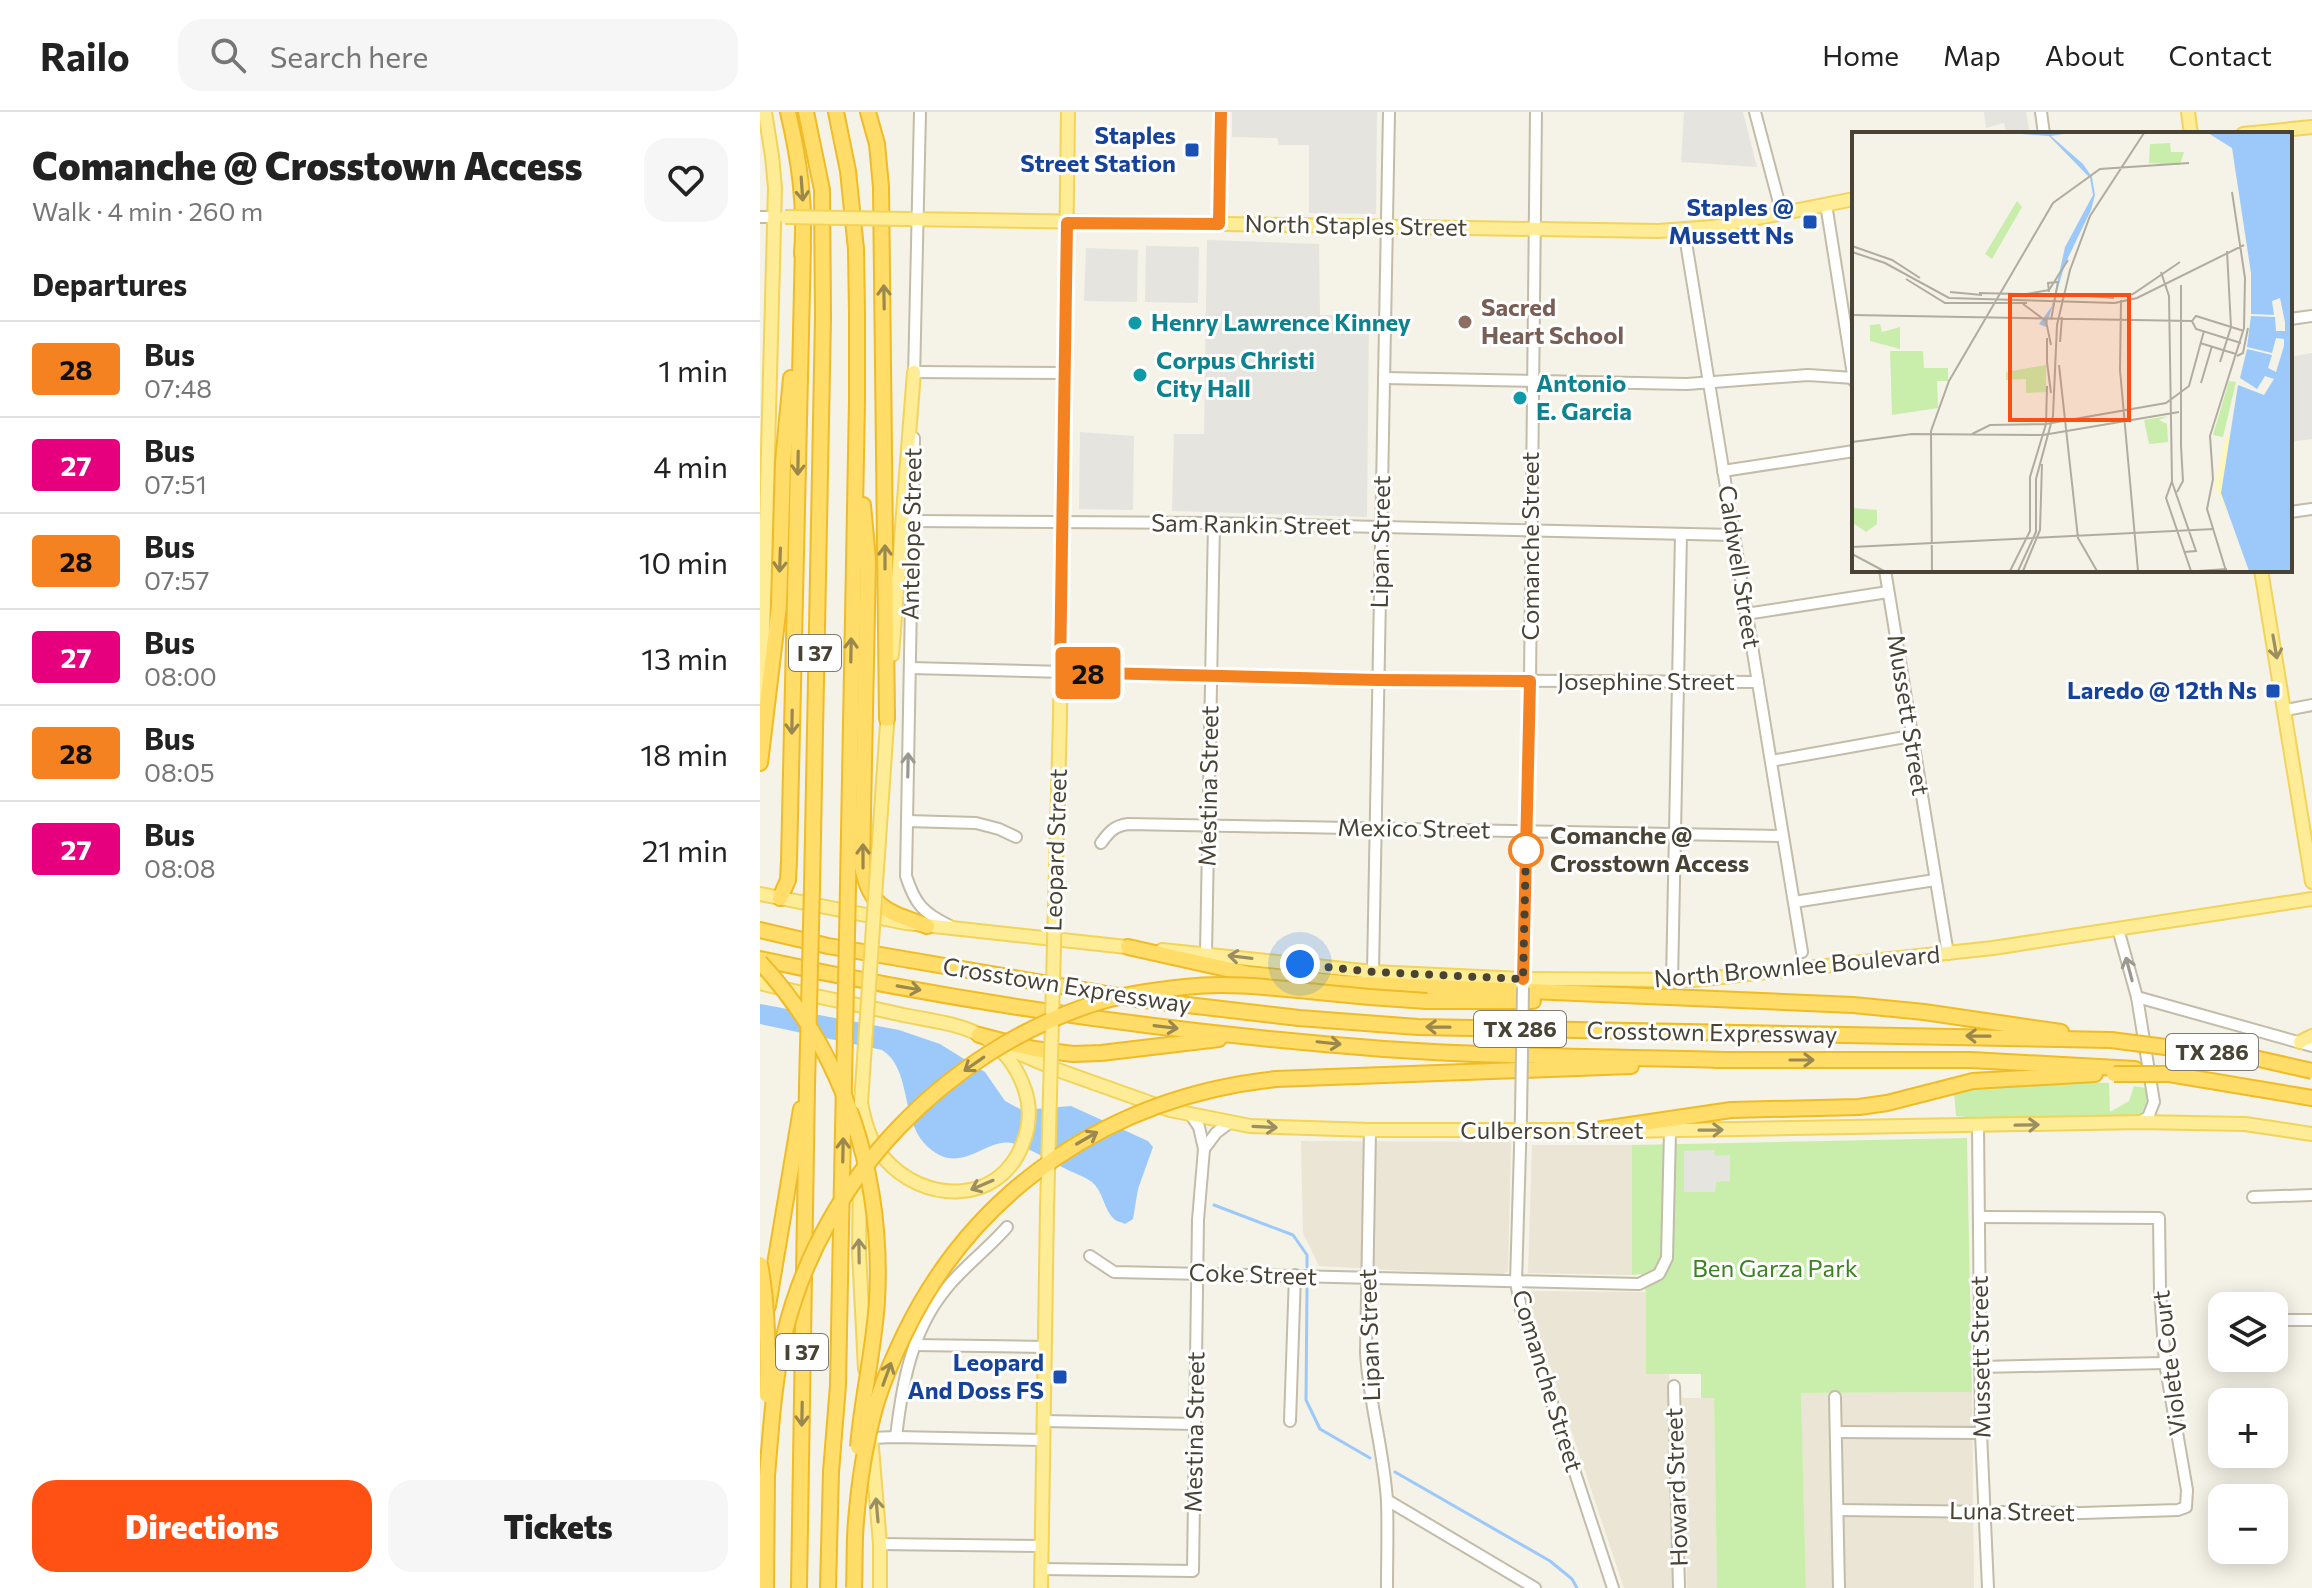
<!DOCTYPE html>
<html lang="en">
<head>
<meta charset="utf-8">
<style>
  body { margin:0; font-family:Commissioner,sans-serif; background:#f6f6f6; color:#222; height:100vh; display:flex; flex-direction:column; font-size:30px; white-space:nowrap }
  * { box-sizing:border-box; margin:0 }
  p { font-size:26px; color:#767676 }
  .icon { flex:none; width:44px; height:44px; fill:none; stroke:currentColor; stroke-width:2; stroke-linecap:round; stroke-linejoin:round }
  .map { position:relative; flex:1; overflow:hidden }
  .sheet { display:flex; flex-direction:column; background:#fff; width:760px }
  .sheet>* { flex:none }
  .badge { padding:0 16px; border-radius:6px; font-size:28px; line-height:52px }
  .fabs { position:absolute; left:1448px; top:1180px; display:grid; gap:16px }
  .fabs a { display:grid; place-items:center; width:80px; height:80px; border-radius:16px; background:#fff; box-shadow:0 4px 20px #0003; font-size:40px }
  .you { position:absolute; width:40px; height:40px; margin:-20px; border:6px solid #fff; border-radius:50%; background:#1a73e8; box-shadow:0 0 0 12px #1a73e833 }
  .map>.badge { position:absolute; translate:-50% -50%; box-shadow:0 0 0 4px #fff }
  h2 { padding:0 32px; font-size:30px; line-height:72px }
  .round { display:grid; place-items:center; flex:none; width:84px; height:84px; border-radius:24px; background:#f6f6f6 }
  .summary { display:flex; align-items:center; justify-content:space-between; height:136px; padding:0 32px }
  h1 { font-size:38px; font-weight:800; line-height:60px }
  .cta { display:flex; gap:16px; margin-top:auto; padding:16px 32px }
  .cta a { flex:1; height:92px; border-radius:24px; background:#ff5114; color:#fff; font-size:32px; font-weight:800; line-height:92px; text-align:center }
  .cta a+a { background:#f6f6f6; color:#222 }
  ul { padding:0; list-style:none }
  li { display:flex; align-items:center; gap:24px; height:96px; padding:0 32px; border-top:2px solid #e0e0e0 }
  li div { flex:1 }
  li b { display:block; font-size:30px }
  li em { font-style:normal }
  li .badge { min-width:88px; font-weight:700; text-align:center }
  header { display:flex; align-items:center; gap:48px; box-sizing:border-box; height:112px; padding:0 40px; background:#fff; border-bottom:2px solid #e0e0e0 }
  header strong { font-size:38px }
  nav { display:flex; gap:44px; margin-inline-start:auto; font-size:28px }
  .search { width:560px; height:72px; background:#f6f6f6; display:flex; align-items:center; gap:20px; box-sizing:border-box; padding:0 28px; border-radius:24px; color:#767676; font-size:30px }
  main { display:flex; flex:1; min-height:0 }
  .map>svg:first-child { display:block }
</style>
</head>
<body>
<header>
<strong>Railo</strong>
<div class="search"><svg class="icon" aria-label="search" viewBox="0 0 24 24"><circle cx="10" cy="10" r="6"/><path d="M15 15l6 6"/></svg>Search here</div>
<nav><a>Home</a><a>Map</a><a>About</a><a>Contact</a></nav>
</header>
<main>
<section class="sheet">
<div class="summary"><div><h1>Comanche @ Crosstown Access</h1><p>Walk · 4 min · 260 m</p></div><a class="round"><svg class="icon" aria-label="heart" viewBox="0 0 24 24"><path d="M12 20l-8-8c-3-5 5-10 8-4 3-6 11-1 8 4z"/></svg></a></div>
<h2>Departures</h2>
<ul>
<li><span class="badge" style="background:#f58220;color:#111">28</span><div><b>Bus</b><p>07:48</p></div><em>1 min</em></li>
<li><span class="badge" style="background:#e6007e;color:#fff">27</span><div><b>Bus</b><p>07:51</p></div><em>4 min</em></li>
<li><span class="badge" style="background:#f58220;color:#111">28</span><div><b>Bus</b><p>07:57</p></div><em>10 min</em></li>
<li><span class="badge" style="background:#e6007e;color:#fff">27</span><div><b>Bus</b><p>08:00</p></div><em>13 min</em></li>
<li><span class="badge" style="background:#f58220;color:#111">28</span><div><b>Bus</b><p>08:05</p></div><em>18 min</em></li>
<li><span class="badge" style="background:#e6007e;color:#fff">27</span><div><b>Bus</b><p>08:08</p></div><em>21 min</em></li>
</ul>
<div class="cta"><a>Directions</a><a>Tickets</a></div>
</section>
<div class="map">
<svg width="1552" height="1476" viewBox="0 0 1552 1476">
  <rect width="100%" height="100%" fill="#f5f2e7"/>
  <g fill="#eae5d4">
    <path d="M541 1029 751 1030 748 1159 741 1164 559 1154 543 1121Z"/>
    <path d="M772 1033H872V1163L768 1161Z"/>
    <path d="M768 1179 886 1180V1261L909 1262 914 1476H864L768 1189Z"/>
    <path d="M1212 1280 1214 1476H1046L1041 1281Z"/>
    <path d="M922 1286H954L957 1476H927Z"/>
  </g>
  <g fill="#c9eeab">
    <path d="M1300 969 1349 971 1350 1000 1369 989 1374 974 1386 976C1389 988 1386 996 1378 1005L1235 1008 1196 1004 1194 979 1230 974Z"/>
    <path d="M1207 1026 1212 1280 1041 1281 1046 1476H957L954 1286H941V1262H886V1180L881 1162 872 1163V1033Z"/>
  </g>
  <g fill="#e6e4df">
    <path d="M472 0H617L616 102 549 101V33H519L517 26 472 25Z"/>
    <path d="M924 0H983L997 55 921 50Z"/>
    <path d="M1224 0H1266L1270 22H1246L1244 11 1226 16Z"/>
    <path d="M447 128 559 132 560 203 609 204 607 405 412 399 414 322H444Z"/>
    <path d="M386 134 439 135 438 191 385 190Z"/>
    <path d="M326 136 378 138 377 190 324 189Z"/>
    <path d="M1552 241V327L1530 330V245Z"/>
    <path d="M320 320 374 324 373 398 319 397Z"/>
    <path d="M954 1038 955 1044 970 1043V1069L956 1070 955 1080H924V1039Z"/>
  </g>
  <path fill="#9cc9f9" d="M0 892 139 918 180 932 225 960 245 989 262 998 311 994 388 1029 393 1035 378 1077 373 1107 365 1112C362 1110 357 1110 354 1107 344 1098 343 1079 332 1070 324 1064 313 1061 304 1056 288 1048 271 1037 255 1032 226 1022 200 1070 164 1031 141 1005 151 956 122 938L0 912Z"/>
  <g fill="none" stroke-linecap="round" stroke-linejoin="round">
    <g stroke="#9cc9f9" stroke-width="3">
      <path d="M454 1093 533 1123 547 1143V1155"/>
      <path d="M547 1177 546 1288 560 1317 610 1346"/>
      <path d="M635 1360 790 1449 812 1467 817 1476"/>
    </g>
    <g stroke="#c2bca8" stroke-width="14">
      <g id="minor">
        <path d="M995 0 1022 102"/>
        <path d="M1281 0 1284 22"/>
        <path d="M1066 92 1094 269"/>
        <path d="M0 105H14"/>
        <path d="M459 112 461 0"/>
        <path d="M924 118 1042 840"/>
        <path d="M1530 207 1552 204"/>
        <path d="M154 260 304 261"/>
        <path d="M154 266 160 0"/>
        <path d="M624 266 927 272 1048 263 1094 266"/>
        <path d="M154 326 146 764C155 792 163 801 190 814"/>
        <path d="M963 359 1094 339"/>
        <path d="M1530 400 1552 397"/>
        <path d="M153 409 448 411 973 423"/>
        <path d="M1125 458 1188 842"/>
        <path d="M986 502 1128 480"/>
        <path d="M150 556 618 568 998 570"/>
        <path d="M1526 598 1552 593"/>
        <path d="M1011 649 1151 624"/>
        <path d="M147 709 216 711 239 717 256 725"/>
        <path d="M341 731C349 720 354 714 368 712L1023 724"/>
        <path d="M1034 790 1175 768"/>
        <path d="M1358 817 1377 885 1394 990 1388 1005 1380 1010"/>
        <path d="M446 841 454 411"/>
        <path d="M613 860 629 0"/>
        <path d="M912 869 921 422"/>
        <path d="M763 874 770 569 776 0"/>
        <path d="M1377 885 1552 934"/>
        <path d="M761 1003 756 1170 761 1197 853 1476"/>
        <path d="M1218 1013 1221 1321 1228 1476"/>
        <path d="M610 1018 606 1241C609 1291 624 1339 627 1389 628 1418 627 1447 627 1476"/>
        <path d="M444 1037 456 1021 469 1011"/>
        <path d="M1493 1085 1552 1083"/>
        <path d="M330 1144 354 1160 879 1172 899 1162 907 1146 910 1019"/>
        <path d="M1514 1208H1552"/>
        <path d="M154 1233 285 1235"/>
        <path d="M1220 1255 1405 1251"/>
        <path d="M914 1274 919 1476"/>
        <path d="M1075 1285 1079 1476"/>
        <path d="M284 1309 435 1312"/>
        <path d="M530 1309 535 1163"/>
        <path d="M1076 1320 1221 1321"/>
        <path d="M136 1325C142 1273 151 1220 185 1178 203 1155 228 1137 247 1115"/>
        <path d="M111 1326 136 1325 284 1328"/>
        <path d="M627 1388 775 1476"/>
        <path d="M1078 1398 1322 1401 1418 1398 1426 1395 1427 1378 1405 1251 1400 1179 1399 1106 1219 1105"/>
        <path d="M120 1432 282 1434"/>
        <path d="M281 1457 433 1459 438 1108 444 1037 439 1015 431 1003"/>
      </g>
    </g>
    <g stroke="#f1d459" stroke-width="16">
      <g id="major">
        <path d="M1428 0 1431 22"/>
        <path d="M1483 22 1552 15"/>
        <path d="M146 107 898 119 953 115 1094 87"/>
        <path d="M1501 458 1552 770"/>
        <path d="M132 543 154 260"/>
        <path d="M1 600 15 76 12 44 5 0"/>
        <path d="M300 605 308 0"/>
        <path d="M118 742 128 598"/>
        <path d="M0 782 146 811 376 836"/>
        <path d="M402 838 613 860 763 867 934 868 1233 836 1552 787"/>
        <path d="M0 871C47 883 95 892 143 903 168 908 197 911 220 923 242 935 257 954 265 978 271 996 270 1013 263 1031 240 1094 163 1092 124 1046 110 1030 105 1011 101 991"/>
        <path d="M1540 930 1552 924"/>
        <path d="M240 933 295 957 410 998 490 1014 610 1018H844"/>
        <path d="M862 1019 1380 1010 1485 1012 1552 1022"/>
        <path d="M100 1060 99 1140 105 1257"/>
        <path d="M111 1324 120 1432V1476"/>
        <path d="M281 1476 287 1097"/>
      </g>
    </g>
    <g stroke="#efbb27" stroke-width="18">
      <g id="highway">
        <path d="M28 0C39 47 46 93 42 142"/>
        <path d="M46 0 62 78 63 205 52 775"/>
        <path d="M76 0 88 59 96 137 97 201V289L88 775"/>
        <path d="M108 0 117 32 121 75 127 607"/>
        <path d="M103 393 108 447 102 754C110 798 130 800 167 814"/>
        <path d="M0 651 19 493 23 350 31 266"/>
        <path d="M20 786 28 768 29 749 43 133"/>
        <path d="M0 818 68 834 376 887 539 906 658 915 1351 928"/>
        <path d="M368 835 489 862 582 871 1093 893 1164 900 1301 920"/>
        <path d="M0 847C205 892 415 921 624 937 737 945 851 945 964 948"/>
        <path d="M667 889H773"/>
        <path d="M219 923 274 937 313 942 341 941 459 927"/>
        <path d="M956 948H1211L1375 957"/>
        <path d="M1409 962 1552 986"/>
        <path d="M516 967 871 954"/>
        <path d="M836 1018 971 998 1099 995 1127 991 1213 969 1335 962"/>
        <path d="M8 1194 41 997"/>
        <path d="M6 1476 7 1364"/>
        <path d="M39 1476 47 974"/>
        <path d="M68 1476 71 1360 78 1273 81 1116"/>
      </g>
    </g>
    <use href="#minor" stroke="#fff" stroke-width="10"/>
    <use href="#major" stroke="#ffec96" stroke-width="12"/>
    <use href="#highway" stroke="#ffdd68" stroke-width="14"/>
    <g stroke="#c2bca8" stroke-width="14" stroke-linecap="butt">
      <path id="minor-bridge" d="M761 1003 763 876"/>
    </g>
    <g stroke="#f1d459" stroke-width="16" stroke-linecap="butt">
      <g id="major-bridge">
        <path d="M25 105 146 107"/>
        <path d="M101 991 118 742"/>
        <path d="M287 1097 300 605"/>
      </g>
    </g>
    <g stroke="#efbb27" stroke-width="18" stroke-linecap="butt">
      <g id="highway-bridge">
        <path d="M0 850C85 942 124 1065 117 1189 114 1238 102 1286 98 1335"/>
        <path d="M1351 928 1499 947 1552 959"/>
        <path d="M1354 962H1409"/>
        <path d="M47 974 52 775"/>
        <path d="M81 1116 88 775"/>
        <path d="M0 1152C8 1195 8 1239 7 1283"/>
        <path d="M7 1364C11 1316 14 1267 25 1220 63 1066 186 939 336 891 365 882 396 878 425 875 470 870 514 876 558 880 594 884 630 887 667 889"/>
        <path d="M94 1476C95 1454 94 1431 96 1409 99 1372 105 1332 115 1296 122 1271 133 1246 144 1223 215 1075 354 984 516 967"/>
      </g>
    </g>
    <use href="#minor-bridge" stroke="#fff" stroke-width="10"/>
    <use href="#major-bridge" stroke="#ffec96" stroke-width="12"/>
    <use href="#highway-bridge" stroke="#ffdd68" stroke-width="14"/>
  </g>
  <defs><path id="oneway-shaft" d="M-6 0H5M1.5-3L5.5 0L1.5 3" fill="none" stroke-width="1.6" stroke-linecap="round" stroke-linejoin="round" transform="scale(2)"/></defs>
  <g stroke="#9b884c">
    <use href="#oneway-shaft" transform="translate(42 77) rotate(86)"/>
    <use href="#oneway-shaft" transform="translate(124 185) rotate(-91)"/>
    <use href="#oneway-shaft" transform="translate(38 351) rotate(91)"/>
    <use href="#oneway-shaft" transform="translate(125 445) rotate(-90)"/>
    <use href="#oneway-shaft" transform="translate(20 448) rotate(92)"/>
    <use href="#oneway-shaft" transform="translate(91 538) rotate(-89)"/>
    <use href="#oneway-shaft" transform="translate(32 610) rotate(91)"/>
    <use href="#oneway-shaft" transform="translate(103 744) rotate(-90)"/>
    <use href="#oneway-shaft" transform="translate(149 876) rotate(10)"/>
    <use href="#oneway-shaft" transform="translate(406 915) rotate(7)"/>
    <use href="#oneway-shaft" transform="translate(678 915) rotate(-179)"/>
    <use href="#oneway-shaft" transform="translate(1218 924) rotate(-179)"/>
    <use href="#oneway-shaft" transform="translate(569 931) rotate(6)"/>
    <use href="#oneway-shaft" transform="translate(1042 948)"/>
    <use href="#oneway-shaft" transform="translate(214 952) rotate(145)"/>
    <use href="#oneway-shaft" transform="translate(327 1026) rotate(-30)"/>
    <use href="#oneway-shaft" transform="translate(83 1038) rotate(-89)"/>
    <use href="#oneway-shaft" transform="translate(127 1262) rotate(-70)"/>
    <use href="#oneway-shaft" transform="translate(42 1302) rotate(91)"/>
  </g>
  <g stroke="#9b8f61">
    <use href="#oneway-shaft" transform="translate(1515 535) rotate(80)"/>
    <use href="#oneway-shaft" transform="translate(480 845) rotate(-173)"/>
    <use href="#oneway-shaft" transform="translate(1267 1013) rotate(-1)"/>
    <use href="#oneway-shaft" transform="translate(505 1015) rotate(3)"/>
    <use href="#oneway-shaft" transform="translate(951 1018) rotate(-1)"/>
    <use href="#oneway-shaft" transform="translate(222 1073) rotate(157)"/>
    <use href="#oneway-shaft" transform="translate(99 1139) rotate(-91)"/>
    <use href="#oneway-shaft" transform="translate(117 1398) rotate(-95)"/>
  </g>
  <g stroke="#9b9890">
    <use href="#oneway-shaft" transform="translate(148 653) rotate(-89)"/>
    <use href="#oneway-shaft" transform="translate(1369 857) rotate(-105)"/>
  </g>
  <g fill="none" stroke-linecap="round" stroke-linejoin="round">
    <g stroke="#fff" stroke-width="18">
      <path id="line" d="M461 0 459 112 307 111 300 560 618 568 770 569 763 867"/>
    </g>
    <use href="#line" stroke="#f58220" stroke-width="12"/>
    <path stroke="#494335" stroke-width="8" stroke-dasharray="0 14.4" d="M540 852 613 860 763 867 766 738"/>
  </g>
  <g fill="#1a4fb4" stroke="#fff" stroke-width="3">
    <rect x="424" y="30" width="16" height="16" rx="4"/>
    <rect x="1042" y="102" width="16" height="16" rx="4"/>
    <rect x="1505" y="571" width="16" height="16" rx="4"/>
    <rect x="292" y="1257" width="16" height="16" rx="4"/>
  </g>
  <circle fill="#8d6e63" stroke="#fff" stroke-width="3" cx="705" cy="210" r="8"/>
  <g fill="#0f9aa8" stroke="#fff" stroke-width="3">
    <circle cx="375" cy="211" r="8"/>
    <circle cx="380" cy="263" r="8"/>
    <circle cx="760" cy="286" r="8"/>
  </g>
  <circle fill="#fff" stroke="#f58220" stroke-width="4" cx="766" cy="738" r="16"/>
  <g text-anchor="middle" stroke-width="6" stroke-linejoin="round" paint-order="stroke">
    <g fill="#fff" stroke="#807b72" stroke-width="2">
      <rect x="29" y="523" width="52" height="36" rx="6"/>
      <rect x="714" y="899" width="92" height="36" rx="6"/>
      <rect x="1406" y="922" width="92" height="36" rx="6"/>
      <rect x="16" y="1222" width="52" height="36" rx="6"/>
    </g>
    <g font-size="22" font-weight="bold" fill="#494335">
      <text x="55" y="549">I 37</text>
      <text x="760" y="925">TX 286</text>
      <text x="1452" y="948">TX 286</text>
      <text x="42" y="1248">I 37</text>
    </g>
    <g font-size="24" font-weight="bold" fill="#164399" stroke="#fff" text-anchor="end">
      <text x="416" y="32">Staples<tspan x="416" dy="28">Street Station</tspan></text>
      <text x="1034" y="104">Staples @<tspan x="1034" dy="28">Mussett Ns</tspan></text>
      <text x="1497" y="587">Laredo @ 12th Ns</text>
      <text x="284" y="1259">Leopard<tspan x="284" dy="28">And Doss FS</tspan></text>
    </g>
    <g font-size="24" fill="#494335" stroke="#fff">
      <text transform="translate(596 114) rotate(1)" y="8">North Staples Street</text>
      <text transform="translate(491 413) rotate(1)" y="8">Sam Rankin Street</text>
      <text transform="translate(152 422) rotate(-89)" y="8">Antelope Street</text>
      <text transform="translate(621 430) rotate(-89)" y="8">Lipan Street</text>
      <text transform="translate(771 434) rotate(-90)" y="8">Comanche Street</text>
      <text transform="translate(979 455) rotate(81)" y="8">Caldwell Street</text>
      <text x="886" y="578">Josephine Street</text>
      <text transform="translate(1148 603) rotate(81)" y="8">Mussett Street</text>
      <text transform="translate(449 674) rotate(-89)" y="8">Mestina Street</text>
      <text transform="translate(654 717) rotate(1)" y="8">Mexico Street</text>
      <text transform="translate(296 738) rotate(-88)" y="8">Leopard Street</text>
      <text transform="translate(1037 855) rotate(-5)" y="8">North Brownlee Boulevard</text>
      <text transform="translate(307 874) rotate(9)" y="8">Crosstown Expressway</text>
      <text transform="translate(952 921) rotate(1)" y="8">Crosstown Expressway</text>
      <text x="792" y="1027">Culberson Street</text>
      <text transform="translate(493 1163) rotate(2)" y="8">Coke Street</text>
      <text transform="translate(610 1223) rotate(-92)" y="8">Lipan Street</text>
      <text transform="translate(1221 1245) rotate(-91)" y="8">Mussett Street</text>
      <text transform="translate(1410 1251) rotate(-97)" y="8">Violete Court</text>
      <text transform="translate(787 1269) rotate(73)" y="8">Comanche Street</text>
      <text transform="translate(435 1320) rotate(-89)" y="8">Mestina Street</text>
      <text transform="translate(917 1375) rotate(-92)" y="8">Howard Street</text>
      <text transform="translate(1252 1400) rotate(1)" y="8">Luna Street</text>
    </g>
    <g font-size="24" font-weight="bold" fill="#785e54" stroke="#fff" text-anchor="start">
      <text x="721" y="204">Sacred<tspan x="721" dy="28">Heart School</tspan></text>
    </g>
    <g font-size="24" font-weight="bold" fill="#0d838f" stroke="#fff" text-anchor="start">
      <text x="391" y="219">Henry Lawrence Kinney</text>
      <text x="396" y="257">Corpus Christi<tspan x="396" dy="28">City Hall</tspan></text>
      <text x="776" y="280">Antonio<tspan x="776" dy="28">E. Garcia</tspan></text>
    </g>
    <g font-size="24" font-weight="bold" fill="#494335" stroke="#fff" text-anchor="start">
      <text x="790" y="732">Comanche @<tspan x="790" dy="28">Crosstown Access</tspan></text>
    </g>
    <g font-size="24" fill="#3b8221" stroke="#fff">
      <text x="1015" y="1165">Ben Garza Park</text>
    </g>
  </g>
  <g transform="translate(1092 20)">
    <rect width="440" height="440" fill="#f5f2e7"/>
    <path d="M318 11 319 20H332L328 33 297 31 298 12ZM165 69 170 75 140 127 133 122ZM28 192 30 200 48 195V217L18 209V193ZM38 219H71L72 236H96V249H85L86 276 40 283ZM194 233V260L174 261V247L154 248V240ZM377 249 384 250 371 305 361 303ZM316 284 307 288 315 292 316 310 297 312 292 288ZM1 376 25 378V392L14 400 1 391Z" fill="#c9eeab"/>
    <path d="M374 303H382L369 361 375 381 363 354Z" fill="#fdf7be"/>
    <path d="M157 1H217L199 4 231 32 240 45 243 63 239 78 213 132 208 149 194 195 187 192 200 174 213 115 241 63 238 46 197 4ZM356 1H440V439H397L369 361 386 253 412 263 422 247 413 244 405 257 388 246 395 217 420 223 416 236 424 240 432 214V207L424 206 420 221 395 215 399 184 423 185 424 199H433V190L428 166 420 169 422 183 399 182V141L380 16Z" fill="#9cc9f9"/>
    <path fill="none" stroke="#b0aca0" stroke-width="2" d="M0 114 40 128 68 146M0 120 33 131 97 166 263 171 285 166 392 113M309 140 317 164 320 349 314 366 339 439M54 147 93 171H175M98 160 130 163M197 160 196 151 206 150 199 188M127 161 168 162M187 162 228 163M224 163 262 166M163 164 197 158 216 128M259 164 281 162 328 130M269 168 268 238 286 439M171 172 194 189 199 213M0 183 340 189M340 189 344 197 389 211M340 189 344 184 392 199M208 210 210 185M348 211 384 222M385 224 391 221 396 196M195 230 199 261M368 230 379 195 375 119M195 231V206M207 233 226 406 245 439M349 251 360 214M120 302 138 293 194 292 314 271 337 254 352 199M0 310 60 302 191 303 327 280M329 314V153M320 350 344 419 332 420M325 360 331 349 329 314M0 415 362 397M0 422 32 439M80 439 79 299 97 249 201 71 248 37 337 31M158 439 178 399V345L194 292 195 254M166 439 184 400V347L201 284 205 193 218 138 238 84 292 1M171 439 188 398 190 332M346 439 375 437M374 439 355 377 361 347 358 304 392 196 393 146 380 60"/>
    <path fill="#f65016" fill-opacity="0.15" stroke="#f65016" stroke-width="4" d="M158 163H277V288H158Z"/>
    <rect width="440" height="440" fill="none" stroke="#494335" stroke-width="4"/>
  </g>
</svg>
<div class="fabs">
<a><svg class="icon" aria-label="layers" viewBox="0 0 24 24"><path d="M12 4l9 5-9 5-9-5zM3 14l9 5 9-5"/></svg></a>
<a>+</a>
<a>−</a>
</div>
<div class="you" style="left:540px;top:852px"></div>
<b class="badge" style="left:328px;top:561px;background:#f58220;color:#111">28</b>
</div>
</main>
</body>
</html>
